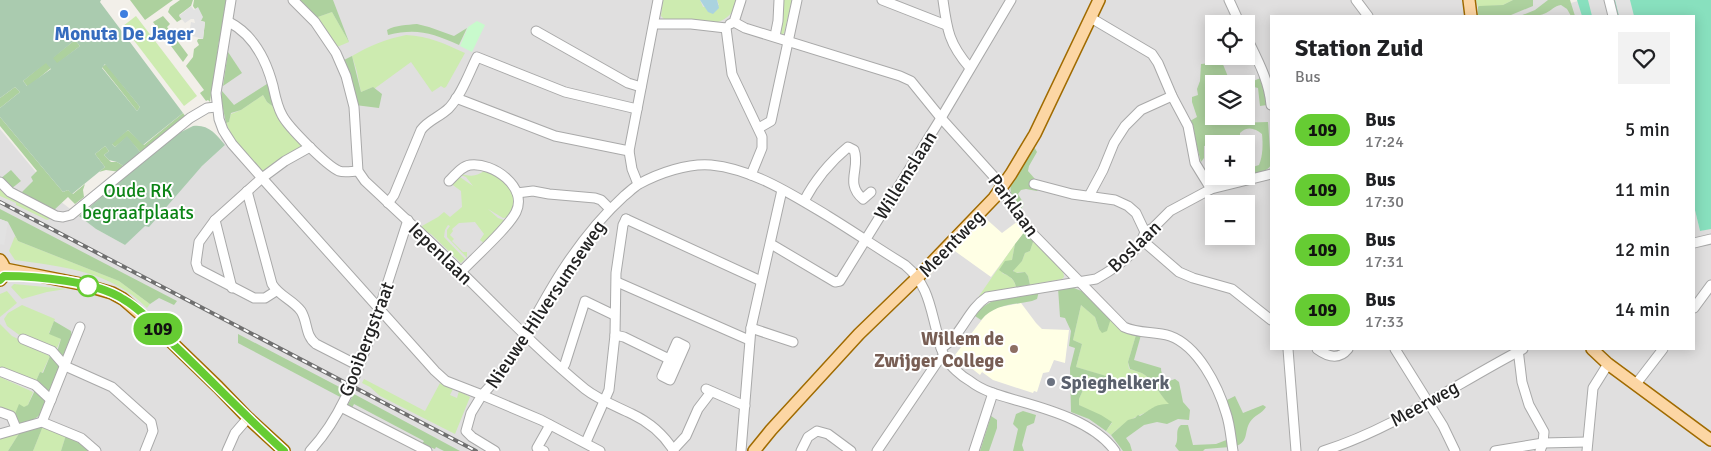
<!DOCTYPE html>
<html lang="en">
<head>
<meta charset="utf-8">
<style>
  body { margin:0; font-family:Signika,sans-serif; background:#f2f2f2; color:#202124; height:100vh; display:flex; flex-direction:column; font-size:19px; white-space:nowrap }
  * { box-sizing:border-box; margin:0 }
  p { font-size:16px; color:#757577 }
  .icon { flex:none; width:28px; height:28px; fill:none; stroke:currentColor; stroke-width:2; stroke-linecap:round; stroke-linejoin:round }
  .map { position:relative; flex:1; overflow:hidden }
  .panel { position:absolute; left:1270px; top:15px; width:425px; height:335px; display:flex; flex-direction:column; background:#fff; border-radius:0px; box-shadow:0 2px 12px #0003 }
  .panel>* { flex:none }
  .badge { padding:0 10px; border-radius:16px; font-size:18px; line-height:32px }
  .tools { position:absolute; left:1205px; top:15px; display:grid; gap:10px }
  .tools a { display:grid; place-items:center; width:50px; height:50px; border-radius:0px; background:#fff; box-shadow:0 2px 12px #0003; font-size:25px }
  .map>.badge { position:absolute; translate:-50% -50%; box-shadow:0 0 0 2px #fff }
  .round { display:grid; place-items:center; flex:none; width:52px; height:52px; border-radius:0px; background:#f2f2f2 }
  .overview { display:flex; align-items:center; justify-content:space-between; height:85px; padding:0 25px }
  h1 { font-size:24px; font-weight:700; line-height:38px }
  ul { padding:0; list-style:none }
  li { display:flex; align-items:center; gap:15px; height:60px; padding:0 25px }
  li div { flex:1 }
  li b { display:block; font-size:19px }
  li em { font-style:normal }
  li .badge { min-width:55px; font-weight:700; text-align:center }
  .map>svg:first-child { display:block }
</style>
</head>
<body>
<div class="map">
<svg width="1711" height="451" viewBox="0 0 1711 451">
  <rect width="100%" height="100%" fill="#f2efe9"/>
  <path fill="#e0dfdf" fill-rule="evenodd" d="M230 0H1562L1563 5 1582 0H1612L1616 16H1271V349H1694V206L1700 231 1711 228V451H0V129L60 201 96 229 125 245 202 166 225 145 221 139 218 118ZM1214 24H1246V56H1214ZM1214 84H1246V116H1214ZM1214 144H1246V176H1214ZM1214 204H1246V236H1214Z"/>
  <g fill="#ffffe5">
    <path d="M984 217 1002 233 1018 221 1026 230 991 277 952 249Z"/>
    <path d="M1021 303 1036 323 1042 329 1069 330 1065 363 1054 360 1049 372 1043 373 1037 392 1034 391 1033 393 993 380 982 372 980 375 955 355 987 313 995 308Z"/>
  </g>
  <g fill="#cdebb0">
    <path d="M663 0H700L703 7 719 5 717 0H737C729 34 693 22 666 21L661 16Z"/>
    <path d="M782 0H792L784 33 782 35 779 33Z"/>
    <path d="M1476 0H1513L1503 5 1478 7Z"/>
    <path d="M332 12 349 42 337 47 315 18Z"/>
    <path d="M136 16 197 96 184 106 123 26Z"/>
    <path d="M406 35C429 36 445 44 465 53L446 87 444 88 441 86 432 92 411 62 374 89 373 87 361 92 357 72 352 56C369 46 386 39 406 35Z"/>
    <path d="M263 95 267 102 275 108 304 145 303 147 263 171H261C247 157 234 142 226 123L229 122 231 114 241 110Z"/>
    <path d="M485 170 507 181 516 201 509 217 503 218 488 209 498 218 507 221 485 244 480 240 484 234 475 222 459 223 452 229 453 231 450 235 454 239 452 241 463 252H467V258L447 237V230L450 226 448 225 445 230 444 237 465 259 461 263 431 234 422 230V226L438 217 444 212 450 217 462 207 461 191 450 183 457 175 473 186 466 177 458 174 459 173C470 177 477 177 485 170Z"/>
    <path d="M0 186 52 218 47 220 16 205V203L0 196Z"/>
    <path d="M15 236 18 241 119 281 150 304 147 308C111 271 64 267 15 260L9 251Z"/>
    <path d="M1034 239 1063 270 1064 277 1062 279 1030 285 1028 276 1025 272 1014 273V268L1022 261 1025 253 1030 251Z"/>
    <path d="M1015 244 1012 260 1002 273C1010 276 1014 279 1016 287L979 296Z"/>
    <path d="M14 284 66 289 47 292 22 299 11 287Z"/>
    <path d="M7 291 17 303 0 317V294Z"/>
    <path d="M22 305 55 319 49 333 61 339 57 348 24 334 22 337 7 326 4 319 8 313Z"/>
    <path d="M1081 305 1095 317 1099 329 1111 318 1125 332 1136 335 1128 362 1129 369C1135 371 1141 372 1145 375 1155 383 1160 396 1170 404 1147 411 1128 418 1111 435L1106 431 1112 423 1079 405V399L1086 383 1078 381 1080 376 1085 375 1111 383 1112 378 1076 367 1082 344 1073 340Z"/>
    <path d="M0 324 12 336 20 340V343L50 356 42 373 40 372 36 381 0 371Z"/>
    <path d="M0 377 33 392 28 405 15 414 0 408Z"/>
    <path d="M364 379 425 411 440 383 453 389 450 395 457 398 459 391 470 397 455 434 380 396 370 387 362 383Z"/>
    <path d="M43 426 66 435 61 451H33Z"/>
    <path d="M20 432 8 451H0V439Z"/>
  </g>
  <g fill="#add19e">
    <path d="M130 0H173L145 20Z"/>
    <path d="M180 0H193L191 6 179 15 182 19 177 22 168 12 170 7Z"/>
    <path d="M194 0H227L221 40 219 41 217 57 219 58 213 95H211L210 102 208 100 206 101 200 93 204 90 186 66 193 57 194 49 199 45 197 41 198 39H203L205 22 201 21 197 8 195 9 193 6Z"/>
    <path d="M296 0H333L349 42 332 12 315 18Z"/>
    <path d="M1513 0H1533V6L1511 15 1478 16V7L1479 6 1503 5Z"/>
    <path d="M1548 0H1570L1575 16H1571L1567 9 1561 5C1554 6 1552 10 1546 13 1539 17 1528 16 1520 16L1535 10Z"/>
    <path d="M163 16 170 24 167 27 188 55 183 62 153 22Z"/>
    <path d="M417 24 429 27 454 36 467 28 459 45C432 33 417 28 388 35L387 30C396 25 407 25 417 24Z"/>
    <path d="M75 40 80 46 57 64 52 58Z"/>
    <path d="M228 52 242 73 223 86Z"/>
    <path d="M352 56 361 92 373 87 382 94 379 108 355 105 344 60Z"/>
    <path d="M46 62 51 68 28 87 23 81Z"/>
    <path d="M1222 62 1231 84H1214V116H1231L1232 123 1268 122 1271 165C1266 173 1255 174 1246 175V169L1259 165C1263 156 1263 144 1262 134 1255 128 1247 126 1240 133V144H1214L1204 146V158L1201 162 1190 121 1197 117 1192 102V97L1198 95 1197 89 1200 81 1201 64Z"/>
    <path d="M106 64 140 107 137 111 102 67Z"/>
    <path d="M1263 77 1267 105 1260 106 1258 88 1254 87 1246 91V84Z"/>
    <path d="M270 82 275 108 267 102 263 95 241 110 231 113 229 122 226 123 221 99 222 91 234 105Z"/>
    <path d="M15 87 20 92 0 108V98Z"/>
    <path d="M183 113 186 117 141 153 127 137 115 147 111 143 128 130 144 145Z"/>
    <path d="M0 117 63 192 68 190 73 194 85 184 83 190 84 197 75 204 68 197 53 211 21 193 33 181 31 177 37 171 0 126Z"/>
    <path d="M1033 145 1037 152 1029 166 1028 171 1035 179 1033 185 1041 187 1037 191 1026 189 1021 190 1018 194 1024 204 1021 209 1011 194 1010 183Z"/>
    <path d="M105 146 109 151 104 155 111 162H117L125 167 120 172 106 170 99 172 105 167 95 154Z"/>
    <path d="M11 170 21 181 11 189 0 179Z"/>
    <path d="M0 209 177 301 174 305 159 298 150 304 119 281 18 241 8 222 0 219Z"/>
    <path d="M1026 230 1034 239 1030 251 1025 253 1022 261 1013 271 1017 273 1025 272 1028 276 1030 285 1016 287C1014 276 1006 276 999 270L1005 261 1012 260 1015 244Z"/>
    <path d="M1069 286 1084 292 1111 318 1107 331 1102 333 1099 329 1095 317 1081 305 1073 340 1082 344 1076 367 1113 378 1111 383 1085 375 1080 376 1079 381 1086 383 1079 399V405L1101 415 1112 422 1106 431 1089 419 1071 412 1070 368 1075 348 1069 346 1071 331 1065 318 1060 317 1058 288Z"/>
    <path d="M1039 291 1037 299 1032 301C1012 305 995 304 981 320L975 316C990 295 1015 295 1039 291Z"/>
    <path d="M54 321 71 331 72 337 63 361 57 352 61 339 49 334Z"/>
    <path d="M238 334 347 391 342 398 238 343Z"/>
    <path d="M1136 335H1141L1134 360 1161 368C1161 374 1164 378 1169 381L1175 379 1179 382 1183 402 1190 410 1189 420 1178 419 1167 424 1157 422 1144 425 1126 438 1130 444 1132 451H1123L1111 435 1128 420 1135 418 1138 415 1140 416C1152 409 1154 404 1169 404 1160 396 1155 382 1145 375 1141 372 1135 371 1130 369L1128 362Z"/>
    <path d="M50 356 59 365V368L49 395 36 381 40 372 43 373Z"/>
    <path d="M35 390 47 400C40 419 37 419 18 424L13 413 15 414 19 404 24 407 28 405Z"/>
    <path d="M354 394 460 451H444L436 447 435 449 422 444 424 441 354 404 352 408 347 406Z"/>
    <path d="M1235 396 1243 413 1263 405 1266 407C1262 414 1254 415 1250 422 1244 431 1249 442 1236 446L1225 401Z"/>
    <path d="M1023 411 1036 415 1034 423 1027 426 1022 445 1024 451H1013L1018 429 1013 424 1016 414Z"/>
    <path d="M991 416 997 420V428L989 451H980Z"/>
    <path d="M1181 425H1188L1193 445 1216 444 1229 439 1230 447 1205 449 1203 451H1179L1175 446C1180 439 1174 430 1181 425Z"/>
    <path d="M43 426 33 451H8L20 432Z"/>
    <path d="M66 435 80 440 93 451H61Z"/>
  </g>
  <g fill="#aacbaf" fill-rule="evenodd">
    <path d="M0 0H101L100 2 183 113 143 145 128 130 112 144 115 147 127 136 141 153 125 167 117 162 109 160 104 155 109 151 105 146 95 154 105 167 72 194 68 190 63 192 0 117V108L20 92 15 87 0 98ZM75 40 80 46 57 63 53 58ZM46 63 51 69 27 86 23 81ZM105 64 140 107 137 111 102 68Z"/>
    <path d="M193 126C208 124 216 134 225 145L202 166 149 227 145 226 125 245 96 229 79 216 173 136Z"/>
  </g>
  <path fill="#c8facc" d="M477 21 485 25 472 52 460 46 468 27Z"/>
  <g fill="#88e0be">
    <path d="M1577 0H1588L1592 16H1582Z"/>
    <path d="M1612 0H1711V229L1700 231 1694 206V16H1616Z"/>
  </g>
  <g fill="#e2e2e2">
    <path d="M1615 0H1630L1634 16H1619Z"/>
    <path d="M191 6 194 10 198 7 203 17 201 21 205 22 203 39 189 35 191 22 195 23 194 19H191L185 23 179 16Z"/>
    <path d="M0 219 8 222 4 245 0 244Z"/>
  </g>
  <path fill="#aad3df" d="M700 0H717L719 8 713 14 708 12Z"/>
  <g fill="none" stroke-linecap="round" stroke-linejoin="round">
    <g stroke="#a9a9a9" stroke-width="11">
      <g id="minor">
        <path d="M231 0 216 93 219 119 223 130 232 144 262 178 435 371 446 381 482 395C517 359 536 310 564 268 581 242 601 217 624 196 629 192 634 187 639 184 659 173 688 163 711 165 753 169 793 195 828 216 854 232 879 249 905 265 930 286 930 310 939 339 940 345 942 352 945 357 950 366 961 376 970 381 984 392 1002 396 1019 401 1051 410 1095 423 1115 451"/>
        <path d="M293 0 315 22 336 53 346 76 354 107 358 171 365 181C397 211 430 241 461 272 502 312 541 353 585 389 599 400 616 406 632 414 649 422 664 435 674 451"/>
        <path d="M882 0 946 25"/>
        <path d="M943 0C947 30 949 44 970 68"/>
        <path d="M1229 0 1240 24"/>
        <path d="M1356 0 1368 16"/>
        <path d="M1609 0 1613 16"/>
        <path d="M1091 18 1152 54 1158 63 1172 96 1188 126 1195 163 1211 189"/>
        <path d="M229 22C254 35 266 59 273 86 275 95 277 106 282 115 288 127 327 166 339 171 345 173 352 171 358 171"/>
        <path d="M734 22 745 28 900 76 911 81 941 118 997 180 1016 212 1030 231 1124 327C1139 334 1155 331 1170 336 1198 346 1218 386 1226 413 1230 424 1231 439 1233 451"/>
        <path d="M654 24H691L726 28"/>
        <path d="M730 24 734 22 741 0"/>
        <path d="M726 28 732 74 762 137V148L751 175"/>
        <path d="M536 31 628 83 641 87"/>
        <path d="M775 36 778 21 779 0"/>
        <path d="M1246 36C1257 59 1269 80 1271 105"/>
        <path d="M456 98 555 136 629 151"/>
        <path d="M759 128 771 121 797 0"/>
        <path d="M449 181C455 175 462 166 470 165 493 162 528 187 516 212 508 228 475 257 461 272"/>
        <path d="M0 182 10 192 56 216 63 217 71 215 190 118 207 108 216 107"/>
        <path d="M638 184 632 169 629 151 658 0"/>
        <path d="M1034 184 1072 194 1115 200 1128 206 1136 213 1145 232"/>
        <path d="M247 191 272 284C279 296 293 300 301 311 308 322 305 336 316 344L359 366"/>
        <path d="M517 193 533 191 549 194 595 198 601 200 610 209"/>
        <path d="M1089 196 1103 170 1114 143 1125 126 1141 110 1172 96"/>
        <path d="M804 201C815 180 829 163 848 147L854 150C861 168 844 183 863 199L871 192"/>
        <path d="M388 203 394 195 421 130C428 120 440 117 449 108 462 94 469 73 477 57L565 92 637 109"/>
        <path d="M626 219 761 281"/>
        <path d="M215 220 232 288"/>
        <path d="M1145 232 1153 228 1170 211 1211 189 1271 174"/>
        <path d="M1142 240 1179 272 1193 278 1232 289 1271 320"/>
        <path d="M1694 243 1711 239"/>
        <path d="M771 244 835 282 840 281 941 118 1011 0"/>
        <path d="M617 282 749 340"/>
        <path d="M276 291 265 298H254L198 269 196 263 199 242 215 220 262 178 285 161 310 147"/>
        <path d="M1694 308 1711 285"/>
        <path d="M751 328 793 342"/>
        <path d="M615 335 624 337 669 359"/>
        <path d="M23 339 52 351 65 366 112 387 151 422 153 431 145 451"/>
        <path d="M677 342 685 346 670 380 662 376Z"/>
        <path d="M941 348C962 336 967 310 987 297L1096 279C1114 269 1139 252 1145 232"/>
        <path d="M1288 349 1296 451"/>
        <path d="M1317 349C1328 357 1339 360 1348 349"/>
        <path d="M1395 349 1443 426 1455 451"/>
        <path d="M1518 349 1522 382 1529 405 1544 432 1543 443 1540 451"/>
        <path d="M562 368 565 364 585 301 614 315"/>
        <path d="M2 372 35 385 51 400"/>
        <path d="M1636 384 1663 349"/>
        <path d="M706 389 745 406"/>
        <path d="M341 407 427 451"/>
        <path d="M0 412 11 416 16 428"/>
        <path d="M42 422 80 327"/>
        <path d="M0 434 42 422 81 438 96 451"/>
        <path d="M586 442 609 390 615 335 616 273 623 225 626 219"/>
        <path d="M673 450 686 436 698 409 711 392"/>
        <path d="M227 451 235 433 248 418"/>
        <path d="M310 451C340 419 355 378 370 337 383 298 395 259 408 220"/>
        <path d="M495 451 472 437 466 431 471 413 482 395 541 420 600 451"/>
        <path d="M544 451 537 448 550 425"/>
        <path d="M741 451 751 328 782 190"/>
        <path d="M801 451 808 437 817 431 828 434 851 451"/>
        <path d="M877 451 938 361 944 356"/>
        <path d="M974 451 993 393"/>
        <path d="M1323 451C1394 429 1457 383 1523 349"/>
        <path d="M1495 451 1543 443 1587 442"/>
        <path d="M1587 451 1593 388 1608 364"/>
      </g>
    </g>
    <g stroke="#a06b00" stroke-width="14">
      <g id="major">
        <path d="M1469 0 1471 16"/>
        <path d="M0 260C6 267 6 274 0 280"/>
        <path d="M5 269 81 284 112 293 123 299 161 332 218 387 248 418 284 451"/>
        <path d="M1592 349 1608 364 1711 440"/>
        <path d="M754 451 771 430 859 334 918 277 994 198 1011 174 1035 134 1099 0"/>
      </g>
    </g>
    <use href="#minor" stroke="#fff" stroke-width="9"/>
    <use href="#major" stroke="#fcd6a4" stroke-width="11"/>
    <g stroke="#707070" stroke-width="4">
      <path id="rail" d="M0 202 476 451"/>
    </g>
    <use href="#rail" stroke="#fff" stroke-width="2" stroke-dasharray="5.5" stroke-linecap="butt"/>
  </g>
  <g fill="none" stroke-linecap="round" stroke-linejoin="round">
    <g stroke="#fff" stroke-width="11">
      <path id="line" d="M0 280 4 276C37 276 95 281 123 299 142 310 158 329 174 345 211 380 246 417 284 451"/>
    </g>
    <use href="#line" stroke="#6c3" stroke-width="8"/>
  </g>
  <circle fill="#3f7fe0" stroke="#fff" stroke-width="2" cx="124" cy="14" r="5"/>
  <circle fill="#fff" stroke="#6c3" stroke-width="2.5" cx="88" cy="286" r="10"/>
  <circle fill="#8d6e63" stroke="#fff" stroke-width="2" cx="1014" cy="349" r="5"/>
  <circle fill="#6b7280" stroke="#fff" stroke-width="2" cx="1051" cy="382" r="5"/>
  <g text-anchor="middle" stroke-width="4" stroke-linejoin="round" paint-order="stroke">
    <g font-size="19" font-weight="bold" fill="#366cbe" stroke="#fff">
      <text x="124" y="40">Monuta De Jager</text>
    </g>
    <g font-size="19" fill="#222" stroke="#fff">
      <text transform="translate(905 175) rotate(-58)" y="7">Willemslaan</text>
      <text transform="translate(1014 205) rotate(54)" y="7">Parklaan</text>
      <text transform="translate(951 243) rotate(-46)" y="7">Meentweg</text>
      <text transform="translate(1134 246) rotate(-44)" y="7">Boslaan</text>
      <text transform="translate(441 253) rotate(44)" y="7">Iepenlaan</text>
      <text transform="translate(545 304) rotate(-56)" y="7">Nieuwe Hilversumseweg</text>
      <text transform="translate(366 339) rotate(-69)" y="7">Gooibergstraat</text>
      <text transform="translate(1424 403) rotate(-29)" y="7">Meerweg</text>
    </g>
    <g font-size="19" fill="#0c8416" stroke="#fff">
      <text x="138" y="197">Oude RK<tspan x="138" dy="22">begraafplaats</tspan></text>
    </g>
    <g font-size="19" font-weight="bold" fill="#785e54" stroke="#fff" text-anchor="end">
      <text x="1004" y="345">Willem de<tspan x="1004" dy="22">Zwijger College</tspan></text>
    </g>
    <g font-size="19" font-weight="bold" fill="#5b616d" stroke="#fff" text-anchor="start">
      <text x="1061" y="389">Spieghelkerk</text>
    </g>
  </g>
</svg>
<div class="tools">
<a><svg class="icon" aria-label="locate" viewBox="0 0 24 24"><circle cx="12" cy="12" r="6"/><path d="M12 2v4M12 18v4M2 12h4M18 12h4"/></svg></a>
<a><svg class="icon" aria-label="layers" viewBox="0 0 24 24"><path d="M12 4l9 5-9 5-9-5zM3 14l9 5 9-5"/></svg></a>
<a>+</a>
<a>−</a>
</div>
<b class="badge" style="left:158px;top:329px;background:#6c3;color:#111">109</b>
<section class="panel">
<div class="overview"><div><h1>Station Zuid</h1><p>Bus</p></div><a class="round"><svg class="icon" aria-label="heart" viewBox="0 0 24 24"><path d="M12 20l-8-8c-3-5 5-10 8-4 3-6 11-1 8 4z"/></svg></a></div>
<ul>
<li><span class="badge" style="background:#6c3;color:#111">109</span><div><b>Bus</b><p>17:24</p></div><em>5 min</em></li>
<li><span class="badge" style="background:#6c3;color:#111">109</span><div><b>Bus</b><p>17:30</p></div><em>11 min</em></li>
<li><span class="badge" style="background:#6c3;color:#111">109</span><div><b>Bus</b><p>17:31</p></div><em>12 min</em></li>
<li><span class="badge" style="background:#6c3;color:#111">109</span><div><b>Bus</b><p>17:33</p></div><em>14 min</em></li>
</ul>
</section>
</div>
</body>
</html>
